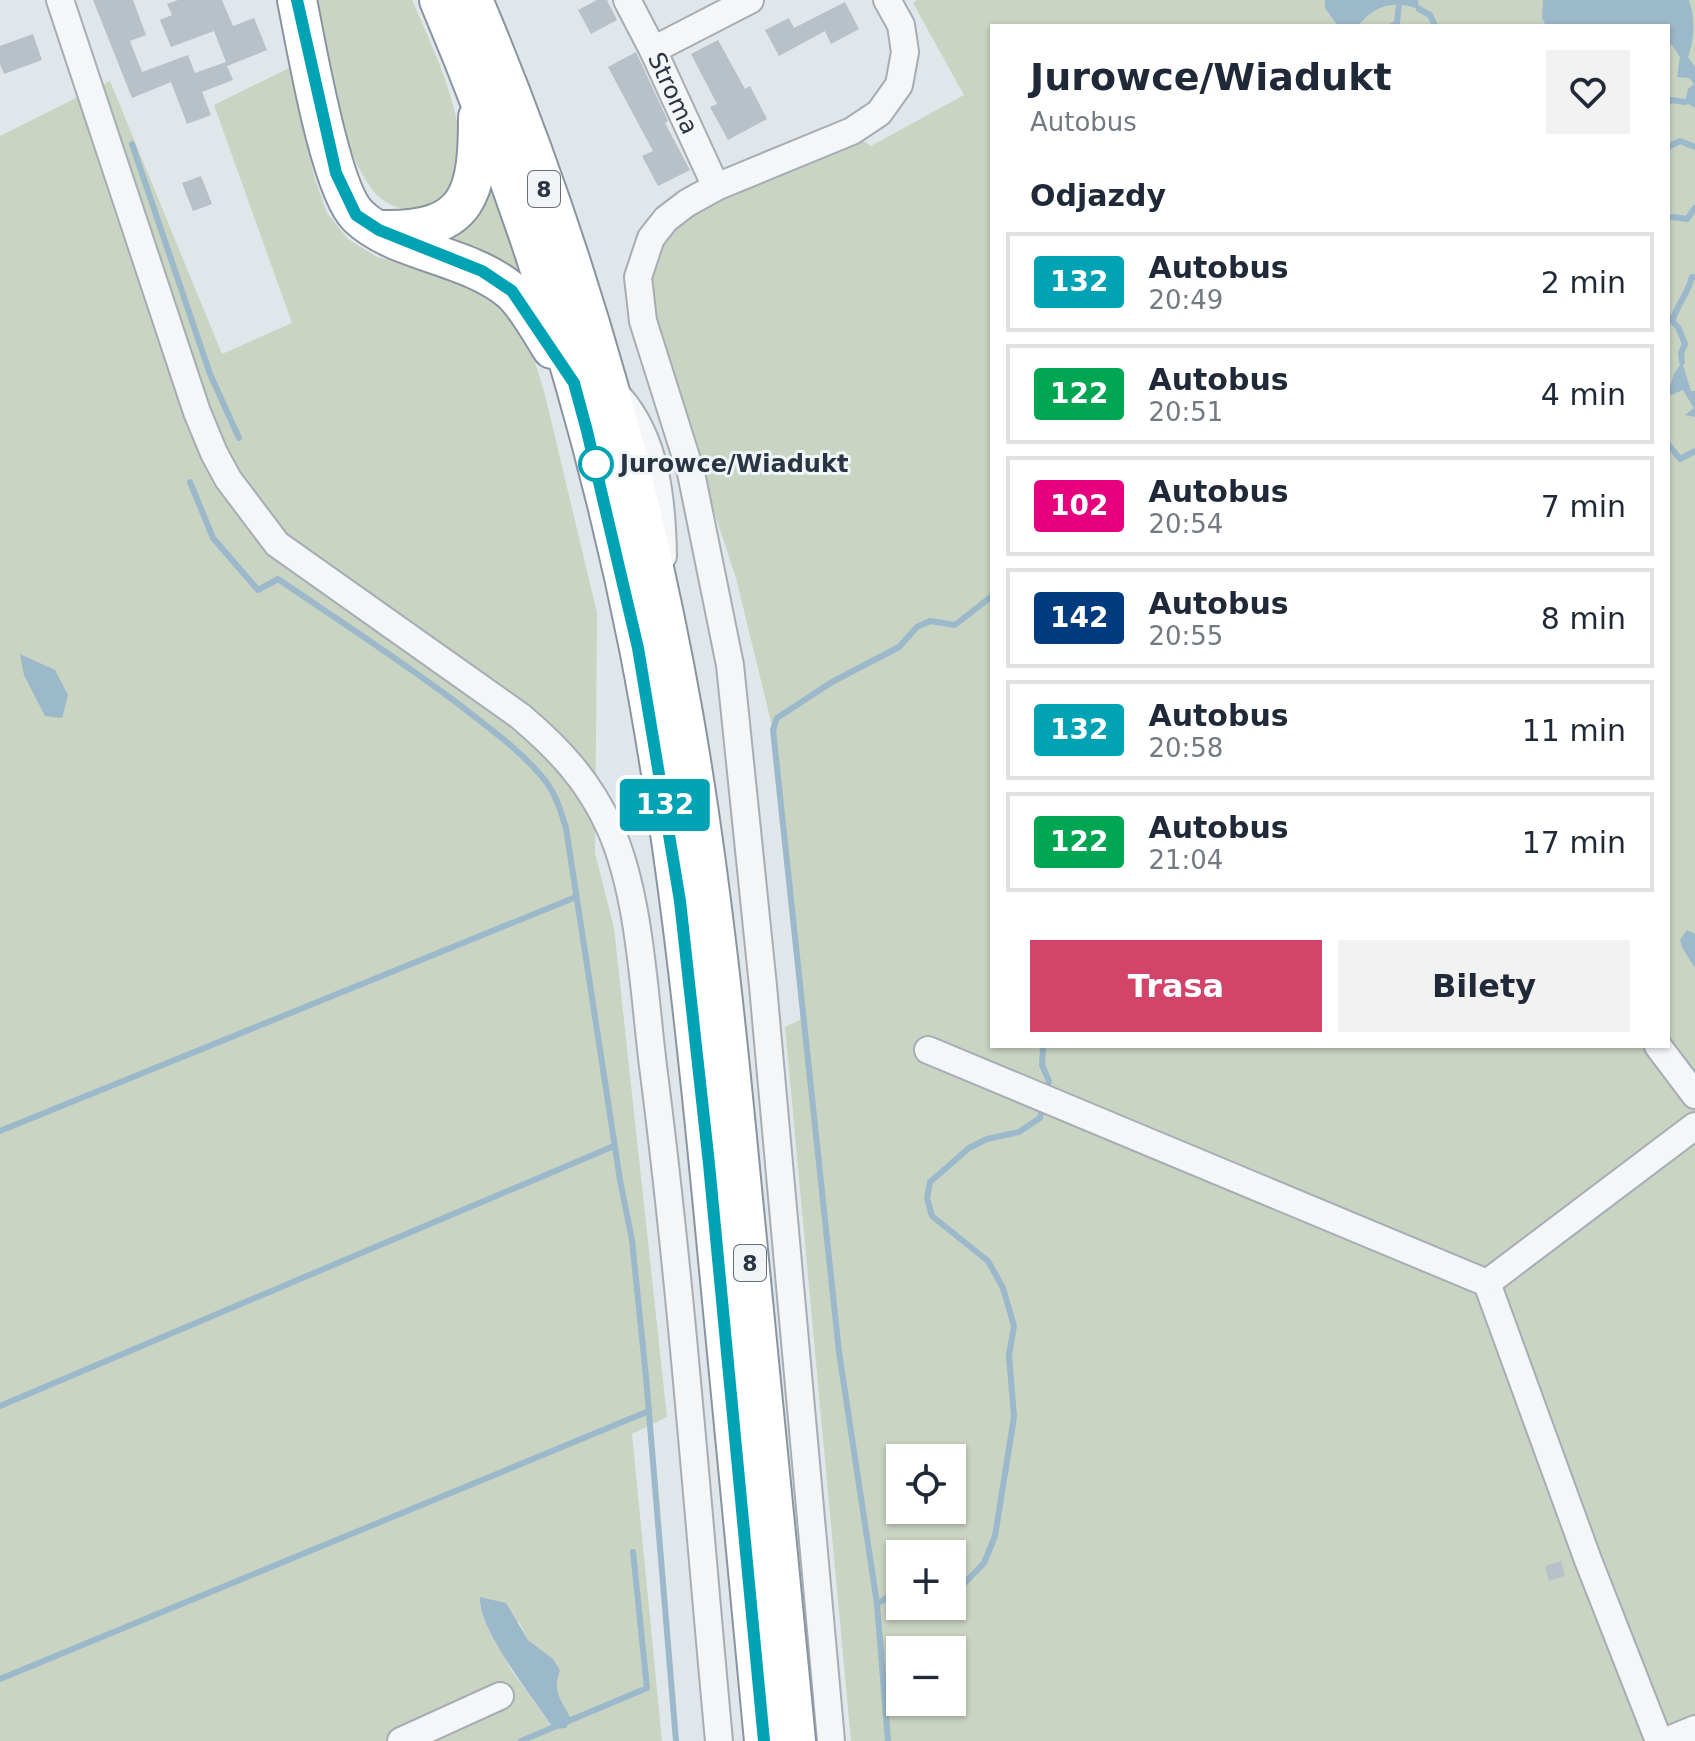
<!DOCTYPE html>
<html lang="pl">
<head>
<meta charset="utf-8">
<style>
  body { margin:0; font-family:"DejaVu Sans",sans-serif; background:#f2f2f3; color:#1f2937; height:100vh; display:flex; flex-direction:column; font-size:30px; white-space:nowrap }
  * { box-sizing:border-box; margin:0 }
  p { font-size:26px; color:#747a83 }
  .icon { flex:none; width:44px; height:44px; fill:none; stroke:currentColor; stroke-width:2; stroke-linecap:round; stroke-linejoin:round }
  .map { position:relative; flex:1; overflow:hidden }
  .side { position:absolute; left:990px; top:24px; width:680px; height:1024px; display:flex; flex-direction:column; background:#fff; border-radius:0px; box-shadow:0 2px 6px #0004 }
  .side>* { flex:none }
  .badge { padding:0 16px; border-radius:6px; font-size:28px; line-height:52px }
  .controls { position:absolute; left:886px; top:1444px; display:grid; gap:16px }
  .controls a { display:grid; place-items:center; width:80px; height:80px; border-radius:0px; background:#fff; box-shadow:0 2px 6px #0004; font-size:40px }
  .map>.badge { position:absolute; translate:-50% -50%; box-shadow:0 0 0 4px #fff }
  h2 { padding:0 40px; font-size:30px; line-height:72px }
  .round { display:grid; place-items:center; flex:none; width:84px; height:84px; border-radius:0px; background:#f2f2f3 }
  .summary { display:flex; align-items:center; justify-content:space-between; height:136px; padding:0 40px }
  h1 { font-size:38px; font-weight:800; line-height:60px }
  .button { display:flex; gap:16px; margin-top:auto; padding:16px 40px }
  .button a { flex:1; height:92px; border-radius:0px; background:#d2446a; color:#fff; font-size:32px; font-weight:800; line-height:92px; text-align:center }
  .button a+a { background:#f2f2f3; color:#1f2937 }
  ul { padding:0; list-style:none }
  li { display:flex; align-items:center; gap:24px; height:100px; margin:0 16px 12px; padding:0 24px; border:4px solid #e0e1e3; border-radius:0px }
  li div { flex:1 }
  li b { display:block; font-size:30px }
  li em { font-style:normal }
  li .badge { min-width:88px; font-weight:700; text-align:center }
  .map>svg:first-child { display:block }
</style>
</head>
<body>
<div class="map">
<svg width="1695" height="1741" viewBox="0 0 1695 1741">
  <rect width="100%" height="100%" fill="#e1e6ea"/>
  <g fill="#c9d4c2" fill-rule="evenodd">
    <path d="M310 0H412C432 47 501 182 428 208 411 214 389 207 377 195 341 155 322 53 310 0Z"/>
    <path d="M917 0H1695V1741H851L785 1027 802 1019 773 730 736 578 651 321 646 278 669 227 699 206 856 136 871 146 964 95 913 3ZM992 26H1668V1046H992ZM900 1458H952V1510H900ZM900 1554H952V1606H900ZM900 1650H952V1702H900Z"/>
    <path d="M289 68 315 180 327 213 348 239 377 257 459 277 499 304 529 343 544 391 597 613 595 853 614 928 667 1417 632 1434 662 1741H0V136L110 81 222 354 292 323 214 105ZM479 1604 519 1622 528 1640 539 1649 556 1684 559 1698 571 1719 554 1729 511 1670Z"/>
    <path d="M487 177 526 290 439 235Z"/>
  </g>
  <g fill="#9cb8cb">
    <path d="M1325 0H1418L1419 9C1393 0 1374 5 1358 26H1338L1325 8Z"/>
    <path d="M1543 0H1689C1695 18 1695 39 1688 57L1695 67V108L1685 102 1688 89 1694 84 1689 78 1677 77 1680 57 1672 45 1668 44V26H1546L1542 18Z"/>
    <path d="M1682 362 1691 391H1695V417L1685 415 1694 408 1683 390 1671 395 1668 393 1674 374Z"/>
    <path d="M20 654 55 670 68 695 62 718 45 716 24 675Z"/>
    <path d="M1687 930 1695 934V968L1683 949 1680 940Z"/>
    <path d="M480 1597 506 1603 528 1640 553 1659 560 1670C552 1693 561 1699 571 1719L566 1728 554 1729C536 1702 477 1628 480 1597Z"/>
  </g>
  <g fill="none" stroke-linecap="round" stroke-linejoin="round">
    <g stroke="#9cb8cb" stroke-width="6">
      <path d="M1419 9 1430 15 1435 26"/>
      <path d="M1392 26 1397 23 1399 4"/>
      <path d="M1668 103 1671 100 1685 102"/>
      <path d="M132 144 210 374 239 438"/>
      <path d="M1668 147 1680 141 1695 147"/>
      <path d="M1672 217 1687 219 1695 208"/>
      <path d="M1668 317 1678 327 1685 344 1681 353 1682 362"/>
      <path d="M1673 319C1678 304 1688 293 1692 277H1695"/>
      <path d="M1668 444 1680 459 1695 451"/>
      <path d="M190 482 213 538 258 590 278 579C341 622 405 663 465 709 493 731 525 754 547 783 557 797 561 812 566 828L620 1180 632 1240 646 1377 676 1741"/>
      <path d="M1043 1046 1042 1065 1049 1081 1046 1092"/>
      <path d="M0 1131 576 897"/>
      <path d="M0 1406 614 1146"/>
      <path d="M952 1591 959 1589 984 1563 995 1536 1014 1417 1009 1355 1014 1326 1003 1288 988 1261 932 1216 927 1198 930 1182 969 1148 987 1139 1019 1132 1040 1118 1043 1103"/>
      <path d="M877 1604 839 1352 773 730 777 718 832 682 899 647 917 627 930 621 955 625 992 596"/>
      <path d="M0 1679 649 1411"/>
      <path d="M521 1741 647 1688 633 1552"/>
      <path d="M888 1741 877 1604 891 1595H900"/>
    </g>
  </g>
  <g fill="#b8c0c8">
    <path d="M93 0H133L146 35 130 41 142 72 188 55 195 73 226 62 214 31 171 47 160 20 172 15 167 4 178 0H222L233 26 254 18 267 50 227 66 233 80 202 92 211 115 187 124 171 82 132 98Z"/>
    <path d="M597 0H607L617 20 591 34 578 10Z"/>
    <path d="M845 2 859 29 831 44 825 31 779 56 765 30 789 18 794 28Z"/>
    <path d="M33 34 42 60 4 74 0 64V46Z"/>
    <path d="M718 40 745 89 750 86 767 119 728 140 710 107 717 104 691 54Z"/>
    <path d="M636 52 668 121 665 123 690 170 658 186 642 156 653 151 608 67Z"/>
    <path d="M201 176 212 204 193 211 182 183Z"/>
    <path d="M1561 1561 1565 1576 1549 1581 1545 1566Z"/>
  </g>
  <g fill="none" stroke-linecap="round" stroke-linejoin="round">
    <g stroke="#a6adb5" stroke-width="30">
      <g id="minor">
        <path d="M60 0 197 412 214 453 228 479 277 544 520 716C559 749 589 781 610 828 640 894 644 994 653 1066 682 1290 698 1516 719 1741"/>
        <path id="s1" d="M627 0 653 50 716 187"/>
        <path d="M653 50 750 0"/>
        <path d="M619 397C657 440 662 502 663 556"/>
        <path d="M1658 1046 1695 1095"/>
        <path d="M928 1050 1487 1283 1588 1560 1659 1741"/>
        <path d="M1487 1283 1695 1126"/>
        <path d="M401 1741 500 1696"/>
        <path d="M831 1741 763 986 730 665 691 473 643 321 638 277 651 238 666 219 687 203 716 187 852 131 879 113 899 85 905 52 901 25 887 0"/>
        <path d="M1666 1741 1695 1729"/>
      </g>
    </g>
    <g stroke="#8895a1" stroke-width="42">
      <g id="highway">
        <path d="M297 0C306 44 330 189 358 216 395 252 466 254 510 290 525 302 541 332 552 349"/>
        <path d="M439 0C527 208 595 426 639 648 675 833 695 1020 713 1207 731 1385 747 1563 764 1741"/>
        <path d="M473 0C570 229 641 474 684 719 711 875 727 1032 742 1189 761 1373 778 1557 796 1741"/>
        <path d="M382 230C470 232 478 193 478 117"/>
      </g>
    </g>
    <use href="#minor" stroke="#f4f6f8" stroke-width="26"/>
    <use href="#highway" stroke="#fff" stroke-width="38"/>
  </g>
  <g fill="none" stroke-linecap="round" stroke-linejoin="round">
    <g stroke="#fff" stroke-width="18">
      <path id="line" d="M297 0 336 173 356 215 379 230 482 271 512 291 574 383 587 431 638 648 680 901 709 1164 764 1741"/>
    </g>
    <use href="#line" stroke="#00a3b4" stroke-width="12"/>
  </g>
  <circle fill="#fff" stroke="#00a3b4" stroke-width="4" cx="596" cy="464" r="16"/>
  <g text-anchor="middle" stroke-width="6" stroke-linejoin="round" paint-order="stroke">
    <g fill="#f1f5f8" stroke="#656f79" stroke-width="2">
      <rect x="528" y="171" width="32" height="36" rx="6"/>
      <rect x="734" y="1245" width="32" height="36" rx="6"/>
    </g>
    <g font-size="22" font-weight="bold" fill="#293543">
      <text x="544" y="197">8</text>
      <text x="750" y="1271">8</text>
    </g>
    <g font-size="24" fill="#293543" stroke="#f1f5f8">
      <text dy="8" stroke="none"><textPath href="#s1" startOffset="104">Stroma</textPath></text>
    </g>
    <g font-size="24" font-weight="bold" fill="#293543" stroke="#f1f5f8" text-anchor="start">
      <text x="620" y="472">Jurowce/Wiadukt</text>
    </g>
  </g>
</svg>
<div class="controls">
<a><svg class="icon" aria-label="locate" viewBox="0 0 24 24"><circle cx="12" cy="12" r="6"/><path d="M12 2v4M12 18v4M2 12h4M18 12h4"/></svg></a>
<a>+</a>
<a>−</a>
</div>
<b class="badge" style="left:665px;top:805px;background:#00a3b4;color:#fff">132</b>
<section class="side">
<div class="summary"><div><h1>Jurowce/Wiadukt</h1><p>Autobus</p></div><a class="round"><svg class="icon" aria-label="heart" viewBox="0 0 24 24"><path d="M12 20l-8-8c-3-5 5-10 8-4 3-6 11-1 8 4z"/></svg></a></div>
<h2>Odjazdy</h2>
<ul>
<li><span class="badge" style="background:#00a3b4;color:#fff">132</span><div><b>Autobus</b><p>20:49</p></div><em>2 min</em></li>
<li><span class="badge" style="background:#00a651;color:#fff">122</span><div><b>Autobus</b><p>20:51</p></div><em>4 min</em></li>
<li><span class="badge" style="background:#e6007e;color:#fff">102</span><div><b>Autobus</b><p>20:54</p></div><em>7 min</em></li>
<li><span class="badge" style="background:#003b80;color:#fff">142</span><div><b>Autobus</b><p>20:55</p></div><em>8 min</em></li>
<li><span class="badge" style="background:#00a3b4;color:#fff">132</span><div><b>Autobus</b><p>20:58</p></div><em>11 min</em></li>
<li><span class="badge" style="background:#00a651;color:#fff">122</span><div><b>Autobus</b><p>21:04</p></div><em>17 min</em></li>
</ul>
<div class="button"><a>Trasa</a><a>Bilety</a></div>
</section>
</div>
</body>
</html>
